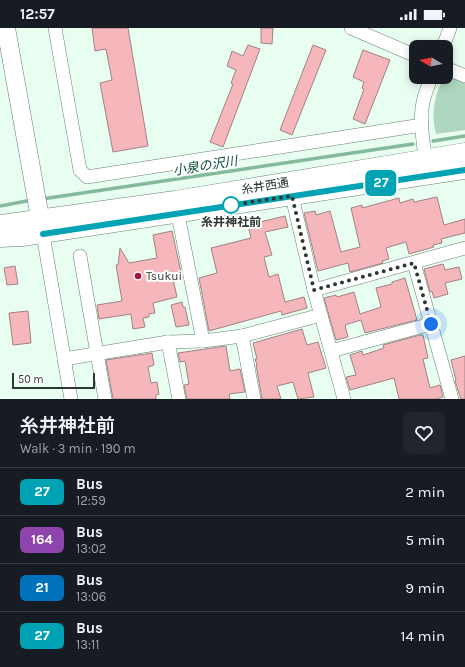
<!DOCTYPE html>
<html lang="en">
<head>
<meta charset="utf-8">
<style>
  body { margin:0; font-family:Karla,"Noto Sans JP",sans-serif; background:#20242c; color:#f1f3f6; height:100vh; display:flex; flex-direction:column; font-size:15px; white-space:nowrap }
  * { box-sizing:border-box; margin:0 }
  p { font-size:13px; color:#9ea1a6 }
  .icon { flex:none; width:22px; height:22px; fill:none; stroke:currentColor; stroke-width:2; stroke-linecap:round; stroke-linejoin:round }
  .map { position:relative; height:371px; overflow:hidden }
  .panel { display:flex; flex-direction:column; background:#171b24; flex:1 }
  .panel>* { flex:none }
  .badge { padding:0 8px; border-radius:6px; font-size:14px; line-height:26px }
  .needle { width:26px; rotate:279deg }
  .tools { position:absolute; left:409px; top:12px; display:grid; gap:8px }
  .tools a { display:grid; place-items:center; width:44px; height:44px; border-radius:8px; background:#171b24; box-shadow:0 2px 10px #0003; font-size:20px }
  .scale { position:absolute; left:12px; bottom:10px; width:83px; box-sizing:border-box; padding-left:4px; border:2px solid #2d3831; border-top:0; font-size:11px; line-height:14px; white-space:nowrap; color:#2d3831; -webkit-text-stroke:3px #fff; paint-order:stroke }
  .you { position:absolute; width:20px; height:20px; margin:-10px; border:3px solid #fff; border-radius:50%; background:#1a73e8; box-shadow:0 0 0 6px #1a73e833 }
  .map>.badge { position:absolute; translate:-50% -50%; box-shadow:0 0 0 2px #fff }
  .round { display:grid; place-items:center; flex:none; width:42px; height:42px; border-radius:8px; background:#20242c }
  .overview { display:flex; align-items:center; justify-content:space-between; height:68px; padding:0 20px }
  h1 { font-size:19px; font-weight:600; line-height:30px }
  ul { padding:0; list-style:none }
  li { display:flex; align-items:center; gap:12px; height:48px; padding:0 20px; border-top:1px solid #363941 }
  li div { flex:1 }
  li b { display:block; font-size:15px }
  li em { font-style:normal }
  li .badge { min-width:44px; font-weight:700; text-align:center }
  .status { display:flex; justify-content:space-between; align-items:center; height:28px; padding:0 20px; background:#171b24; direction:ltr }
  .status svg { height:11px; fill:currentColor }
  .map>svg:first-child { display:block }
</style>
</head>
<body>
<div class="status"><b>12:57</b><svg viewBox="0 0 49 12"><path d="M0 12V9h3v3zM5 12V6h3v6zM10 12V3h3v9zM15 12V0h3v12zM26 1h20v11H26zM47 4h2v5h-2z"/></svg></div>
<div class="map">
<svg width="465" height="371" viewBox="0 0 465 371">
  <rect width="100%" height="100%" fill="#e8fef0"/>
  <path fill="#afd7bf" d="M446 47 465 55V102L436 106C431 86 434 67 444 49H446Z"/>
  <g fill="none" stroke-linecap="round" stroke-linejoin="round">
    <g stroke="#84ba9b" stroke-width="3.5">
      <path d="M433 113 465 108"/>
      <path d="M42 171 413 116"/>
      <path d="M0 178 32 172"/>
    </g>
  </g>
  <g fill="#f5b7bb" stroke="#a18284">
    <path d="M92 0H128L148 118 113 124 100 55 112 52 106 21 95 23Z"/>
    <path d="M261 0H273L272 16 261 15Z"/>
    <path d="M248 17 260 21 223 119 210 114 233 56 231 55 236 42 227 38 232 23 243 28Z"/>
    <path d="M313 17 326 22 292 107 280 102Z"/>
    <path d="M363 22 390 32 365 96 353 91 364 61 362 60 364 54 353 49Z"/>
    <path d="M437 169 444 197 465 191V205L441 211 442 215 433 217 434 219 409 226 406 214 386 220 389 231 382 233 383 235 350 244 348 235 318 243 304 185 315 183 316 187 330 183 341 224 360 219 351 180 362 177V180L399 170 400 175 413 171 414 174Z"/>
    <path d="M285 188 288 199 265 204 272 227 264 229 269 249 278 246 285 274 304 269 307 280 282 287 281 283 209 303 199 250 217 245 211 220 251 210 247 193 255 191 256 195Z"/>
    <path d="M172 203 182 249 173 251 177 269 153 275 155 285 149 286V289L143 290 145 299 133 301 131 286 99 291 97 277 122 273 116 237H118L120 220 129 235 157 230 153 207Z"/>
    <path d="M443 236 445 242 459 239 462 251 445 255 448 266 434 270 432 263 430 264 424 241Z"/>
    <path d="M15 238 18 256 7 257 4 240Z"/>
    <path d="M405 250 417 292 365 305 361 292 345 297 348 309 336 312 324 270 336 267 337 269 354 264 360 286 381 279 376 260 392 256V254Z"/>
    <path d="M182 274 183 279H185L189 297 176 299 171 277Z"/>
    <path d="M28 283 31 315 13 317 9 285Z"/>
    <path d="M302 301 307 317 318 314 326 340 308 345 314 369 298 371 293 354 277 358 281 371H262L256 337H257L255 331H257L253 315Z"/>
    <path d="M420 307H423L428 330 423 331 430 360 440 357 443 369 436 371H399L394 350 350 362 346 349 356 347 350 327 362 323 363 327 384 320 383 317Z"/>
    <path d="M226 318 230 343 240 341 245 364 229 366 230 371H187L184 357 189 356 185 333 180 334 178 325Z"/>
    <path d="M152 325 154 337 148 339 151 355 157 354 159 366 156 367V371H113L106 332Z"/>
    <path d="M465 328V371H461L455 353 456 352 451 332Z"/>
  </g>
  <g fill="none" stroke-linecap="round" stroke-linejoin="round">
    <g stroke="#678071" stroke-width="14">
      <g id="street">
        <path d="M55 0 80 142 87 149 422 97"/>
        <path d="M351 0 416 28"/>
        <path d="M443 19 450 0"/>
        <path d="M446 40 465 48"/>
        <path d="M426 138C424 116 418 91 424 70 426 63 429 56 431 49"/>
        <path d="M290 160 314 262 344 371"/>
        <path d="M176 177 203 313"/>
        <path d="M43 206 71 371"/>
        <path d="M80 228 105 371"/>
        <path d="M414 235 452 371"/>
        <path d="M314 262 465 220"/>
        <path d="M242 308 254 371"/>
        <path d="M168 314 179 371"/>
        <path d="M331 323 431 296"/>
        <path d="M64 331 168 314 203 313 242 308 321 287"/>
      </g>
    </g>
    <g stroke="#678071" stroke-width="19">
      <g id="secondary">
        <path d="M6 0 42 201"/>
        <path d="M0 196 175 172 465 124"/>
        <path d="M0 210 22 209 465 142"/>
      </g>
    </g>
    <use href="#street" stroke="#fff" stroke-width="13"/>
    <use href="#secondary" stroke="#fff" stroke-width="18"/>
  </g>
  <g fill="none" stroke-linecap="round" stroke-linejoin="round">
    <g stroke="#fff" stroke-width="9">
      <path id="line" d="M43 206 465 142"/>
    </g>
    <use href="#line" stroke="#00a3b4" stroke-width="6"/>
    <path stroke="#2d3831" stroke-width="4" stroke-dasharray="0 7.2" d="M231 177 292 168 314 262 414 235 431 296"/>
  </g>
  <circle fill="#fff" stroke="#00a3b4" stroke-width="2" cx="231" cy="177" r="8"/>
  <circle fill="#aa143c" stroke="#fff" stroke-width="1.5" cx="138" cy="248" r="4"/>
  <g text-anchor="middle" stroke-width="4" stroke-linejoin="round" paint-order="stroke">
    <g font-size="12" fill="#2d3831" stroke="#fff">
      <text transform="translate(265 158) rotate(-9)" y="4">糸井西通</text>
    </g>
    <g font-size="12" font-weight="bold" fill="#2d3831" stroke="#fff">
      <text x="231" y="198">糸井神社前</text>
    </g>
    <g font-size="12" fill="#2d3831" stroke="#fff" text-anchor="start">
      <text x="146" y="252">Tsukui</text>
    </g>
    <g font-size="13" font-style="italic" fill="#094d30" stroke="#fff">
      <text transform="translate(205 137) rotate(-9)" y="5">小泉の沢川</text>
    </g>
  </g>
</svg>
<div class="tools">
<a><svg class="needle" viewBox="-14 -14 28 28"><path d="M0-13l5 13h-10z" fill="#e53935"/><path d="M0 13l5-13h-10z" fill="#9ea1a6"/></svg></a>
</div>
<div class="scale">50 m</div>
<div class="you" style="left:431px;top:296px"></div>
<b class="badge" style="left:381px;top:155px;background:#00a3b4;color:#fff">27</b>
</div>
<section class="panel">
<div class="overview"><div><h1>糸井神社前</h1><p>Walk · 3 min · 190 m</p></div><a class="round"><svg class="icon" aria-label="heart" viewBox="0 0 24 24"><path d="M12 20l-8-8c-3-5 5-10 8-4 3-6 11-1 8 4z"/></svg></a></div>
<ul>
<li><span class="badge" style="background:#00a3b4;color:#fff">27</span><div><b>Bus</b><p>12:59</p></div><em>2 min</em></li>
<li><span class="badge" style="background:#8e44ad;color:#fff">164</span><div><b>Bus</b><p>13:02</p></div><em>5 min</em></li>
<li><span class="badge" style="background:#0072bc;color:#fff">21</span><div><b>Bus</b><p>13:06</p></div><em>9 min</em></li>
<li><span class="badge" style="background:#00a3b4;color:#fff">27</span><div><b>Bus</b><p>13:11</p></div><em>14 min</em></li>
</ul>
</section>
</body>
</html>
